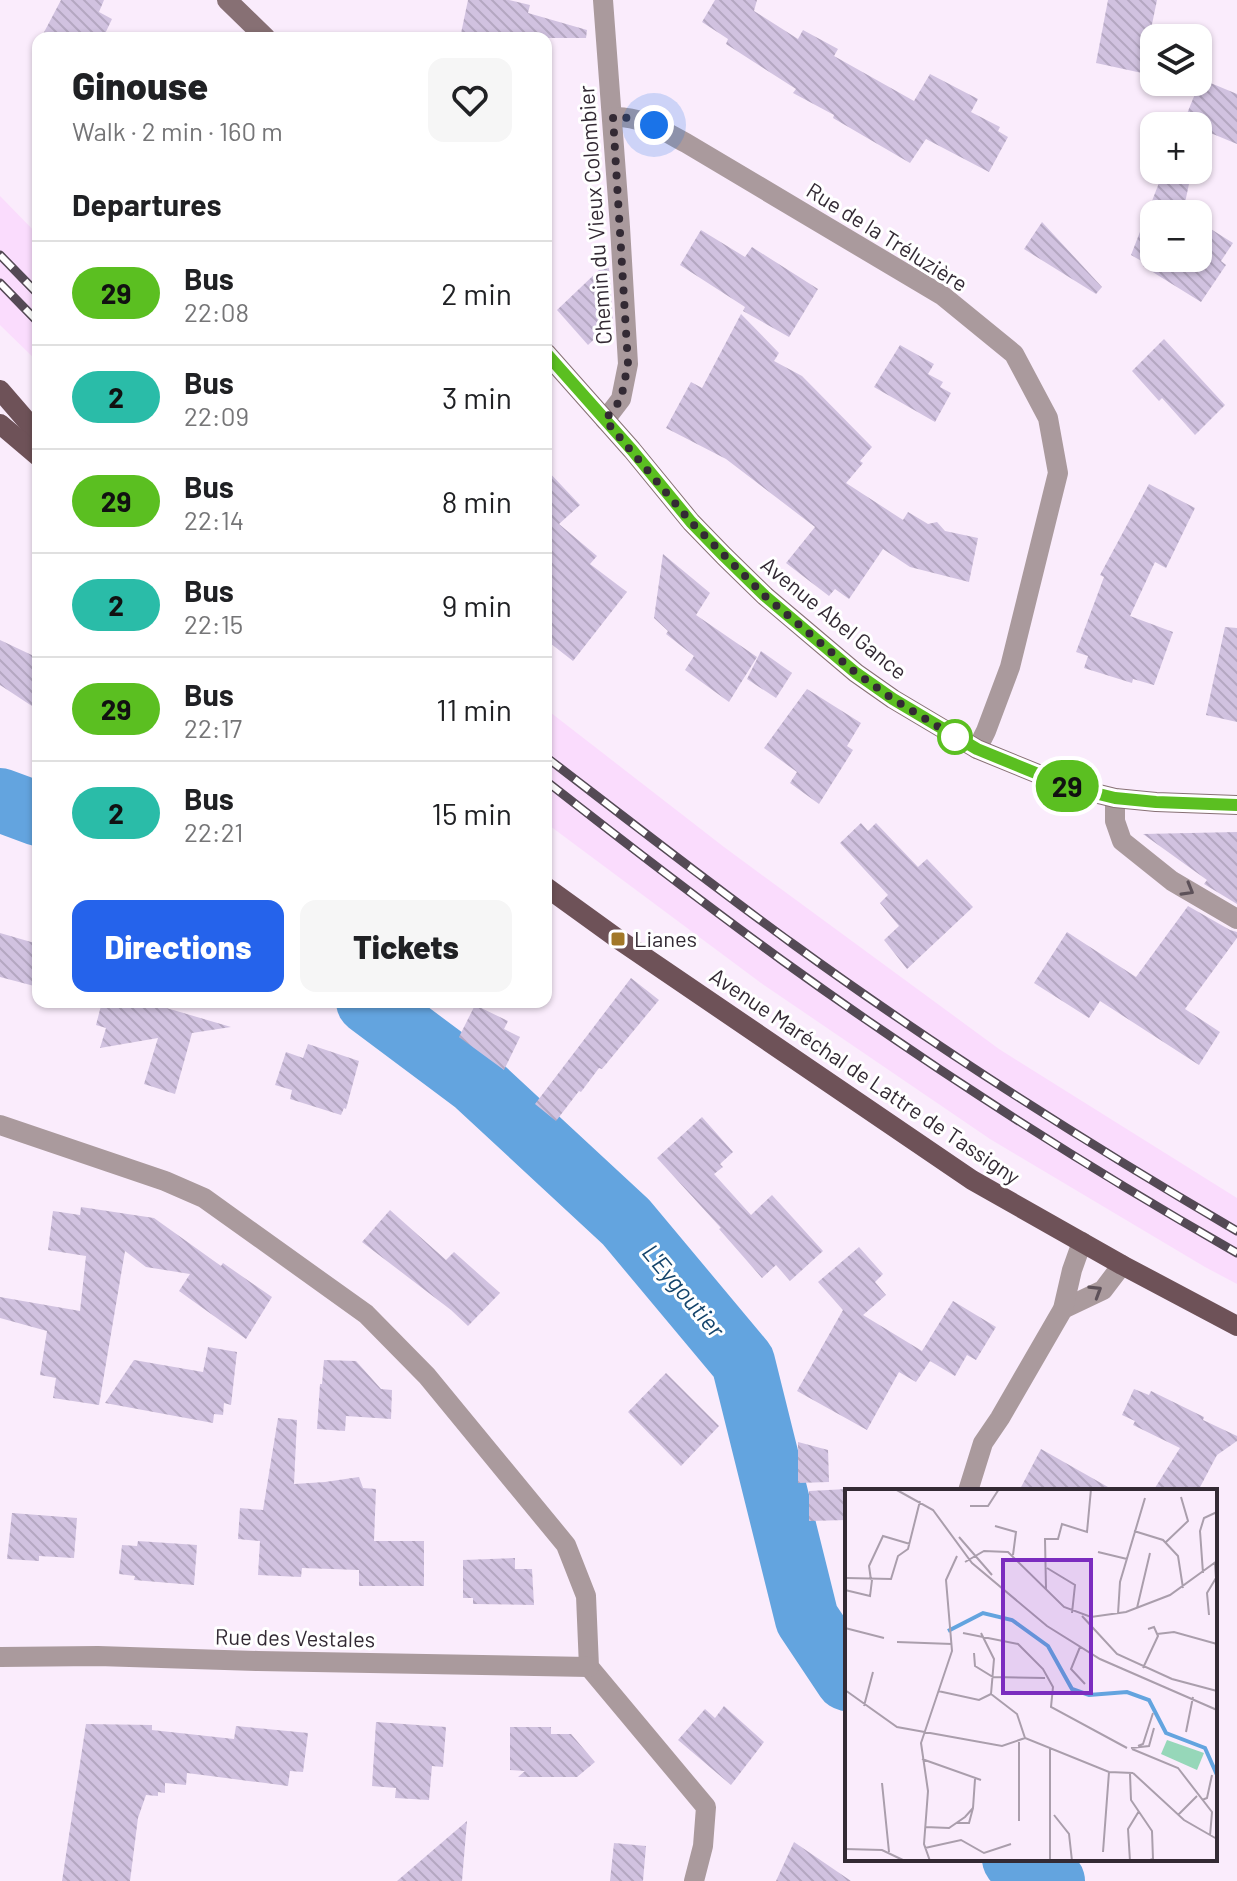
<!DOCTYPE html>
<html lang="en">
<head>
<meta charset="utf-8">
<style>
  body { margin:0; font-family:Barlow,sans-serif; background:#f6f6f6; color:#202124; height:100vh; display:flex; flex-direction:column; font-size:30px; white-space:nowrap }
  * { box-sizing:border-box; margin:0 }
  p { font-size:26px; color:#757577 }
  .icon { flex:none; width:44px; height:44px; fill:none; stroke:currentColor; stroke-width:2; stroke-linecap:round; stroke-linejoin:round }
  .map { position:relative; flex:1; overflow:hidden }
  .side { position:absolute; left:32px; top:32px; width:520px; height:976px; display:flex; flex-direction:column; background:#fff; border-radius:16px; box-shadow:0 2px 6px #0004 }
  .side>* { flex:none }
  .badge { padding:0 16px; border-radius:26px; font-size:28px; line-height:52px }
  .controls { position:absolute; left:1140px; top:24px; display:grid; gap:16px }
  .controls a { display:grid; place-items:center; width:72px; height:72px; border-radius:16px; background:#fff; box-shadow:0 2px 6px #0004; font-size:40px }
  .you { position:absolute; width:40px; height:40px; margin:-20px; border:6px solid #fff; border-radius:50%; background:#1a73e8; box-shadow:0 0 0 12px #1a73e833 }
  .map>.badge { position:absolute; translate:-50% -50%; box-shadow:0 0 0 4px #fff }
  h2 { padding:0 40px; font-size:30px; line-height:72px }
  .round { display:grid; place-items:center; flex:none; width:84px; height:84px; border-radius:16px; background:#f6f6f6 }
  .head { display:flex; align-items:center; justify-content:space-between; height:136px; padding:0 40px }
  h1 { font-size:38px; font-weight:800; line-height:60px }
  .primary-button { display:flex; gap:16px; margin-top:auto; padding:16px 40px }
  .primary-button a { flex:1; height:92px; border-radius:16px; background:#2563eb; color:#fff; font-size:32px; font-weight:800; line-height:92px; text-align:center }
  .primary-button a+a { background:#f6f6f6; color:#202124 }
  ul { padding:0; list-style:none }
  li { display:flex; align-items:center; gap:24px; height:104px; padding:0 40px; border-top:2px solid #e0e0e0 }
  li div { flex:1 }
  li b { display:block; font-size:30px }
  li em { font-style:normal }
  li .badge { min-width:88px; font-weight:700; text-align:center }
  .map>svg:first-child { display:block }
</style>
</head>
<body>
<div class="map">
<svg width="1237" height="1881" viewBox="0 0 1237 1881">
  <defs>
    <pattern id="building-back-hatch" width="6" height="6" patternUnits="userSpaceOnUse" patternTransform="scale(2)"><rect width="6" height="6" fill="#d1c2e0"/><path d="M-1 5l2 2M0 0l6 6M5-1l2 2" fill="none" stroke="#b4a7c1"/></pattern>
  </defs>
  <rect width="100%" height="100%" fill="#faecfc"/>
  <g fill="#fadcfd">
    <path d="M0 196 38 235V362L0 325Z"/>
    <path d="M546 709 724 847 999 1049 1237 1198V1284L1205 1267 990 1139 761 983 546 823Z"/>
  </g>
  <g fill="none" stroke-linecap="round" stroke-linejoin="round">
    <g stroke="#63a4df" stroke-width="64">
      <path d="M0 800 38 814"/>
      <path d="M368 1002 475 1082 626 1222 743 1362 807 1619 847 1679"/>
      <path d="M1014 1859 1053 1881"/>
    </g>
  </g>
  <g fill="url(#building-back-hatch)">
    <path d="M61 0H104L99 12 112 19 103 38H41Z"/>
    <path d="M468 0H509L530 5 528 13 587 30 586 38H460Z"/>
    <path d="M715 0H757L754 11 798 39 803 30 838 49 834 56 914 101 930 74 978 99 971 112 1000 127 998 131 1008 137 989 172 926 139 910 163 833 118 834 115 793 93 796 89 726 44 728 39 702 22Z"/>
    <path d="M1108 0H1157L1142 73 1096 63Z"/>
    <path d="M1201 79 1237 94V144L1201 129 1198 145V126H1182Z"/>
    <path d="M1164 170H1192L1183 212 1186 214H1154V258H1198V221L1233 243 1221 261 1226 265 1201 302 1143 266 1145 263 1131 255Z"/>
    <path d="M1042 222 1102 287 1096 294 1024 249Z"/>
    <path d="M701 230 745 257 752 247 818 289 789 337 743 311 745 307 680 265Z"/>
    <path d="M609 268 613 322 588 345 557 310 599 270Z"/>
    <path d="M741 314 779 353 774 361 802 376 872 447 860 461 863 463 846 483 903 520 908 512 928 524 937 522 945 531 978 538 969 582 910 567 883 549 849 599 835 589 829 596 786 563 815 527 726 459 666 428 691 382 702 388Z"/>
    <path d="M1164 339 1225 405 1195 435 1162 398 1159 401 1132 371Z"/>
    <path d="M900 345 934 364 928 374 943 382 940 387 951 393 935 422 874 387Z"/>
    <path d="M546 469 580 505 559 524 597 556 590 564 627 592 573 661 546 640Z"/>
    <path d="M1149 484 1195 508 1166 568 1155 562 1130 616 1173 632 1154 685 1133 679 1132 683 1084 668 1088 656 1076 652 1104 577 1100 575Z"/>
    <path d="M663 554 710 593 696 615 757 657 729 702 685 670 694 656 666 634 668 631 654 618Z"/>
    <path d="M1225 627 1237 628V722L1206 715Z"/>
    <path d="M0 640 38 658V710L0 685Z"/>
    <path d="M761 651 792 673 776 698 747 679Z"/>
    <path d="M807 689 861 723 847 746 853 750 819 804 790 783 797 772 764 748Z"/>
    <path d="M861 823 868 831 876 823 918 867 927 859 973 907 907 969 884 940 899 926 880 903 888 895 840 843Z"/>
    <path d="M1237 832V904L1204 884 1207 880 1143 834Z"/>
    <path d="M1188 906 1230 930 1237 932V938L1185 1009 1220 1032 1199 1065 1100 1001 1089 1018 1034 983 1067 932 1136 977Z"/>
    <path d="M0 933 38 944V987L0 977Z"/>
    <path d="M631 978 659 1000 602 1069 599 1068 581 1092 579 1091 556 1121 535 1104Z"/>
    <path d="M102 1002H146L231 1027 192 1033 175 1094 144 1084 158 1038 100 1048 106 1028 96 1025Z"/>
    <path d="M475 1005 508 1021 504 1029 520 1037 504 1070 459 1037Z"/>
    <path d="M308 1044 359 1061 346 1109 344 1108 341 1115 290 1099 292 1090 275 1085 286 1052 303 1058Z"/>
    <path d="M702 1117 733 1152 720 1164 723 1167 714 1174 751 1215 772 1195 823 1251 790 1281 776 1265 762 1278 719 1229 721 1228 657 1158Z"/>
    <path d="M81 1207 154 1218 221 1266 223 1263 272 1297 246 1339 179 1291 190 1274 146 1267 125 1251 99 1405 53 1398 56 1378 40 1375 47 1331 0 1318V1297L80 1311 86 1256 48 1250 53 1211 80 1215Z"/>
    <path d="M390 1210 446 1260 454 1252 500 1293 468 1326 451 1310 362 1242Z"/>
    <path d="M859 1247 883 1274 875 1282 886 1295 863 1315 922 1351 953 1301 996 1327 976 1360 967 1355 955 1376 930 1361 916 1382 899 1372 867 1430 797 1391 843 1310 818 1282Z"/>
    <path d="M208 1347 237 1352 231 1405 224 1403 223 1415 214 1414 213 1423 105 1403 134 1360 203 1372Z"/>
    <path d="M324 1360 356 1361 381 1389 392 1390 391 1419 346 1416 345 1431 317 1429 320 1384H322Z"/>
    <path d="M666 1373 719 1426 681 1466 628 1412Z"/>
    <path d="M1134 1389 1149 1395 1151 1391 1204 1417 1203 1420 1237 1436V1441L1217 1455 1198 1491H1153L1180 1448 1133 1425 1135 1421 1122 1415Z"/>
    <path d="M278 1418 297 1420 294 1484 325 1482 359 1477 363 1488 376 1489 374 1541H424V1586H359V1570L302 1568 301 1577 258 1575 260 1541 238 1539 240 1508 263 1510Z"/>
    <path d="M798 1442 828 1450 829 1482 798 1483Z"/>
    <path d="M1041 1449 1115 1491H1019Z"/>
    <path d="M847 1489V1520L809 1521V1491Z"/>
    <path d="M12 1513 77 1518 74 1558 39 1556V1561L7 1559Z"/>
    <path d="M138 1541 197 1545 194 1585 134 1580 135 1576 119 1574 122 1545 137 1546Z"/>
    <path d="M515 1558V1569H532L534 1605 473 1604V1598H463V1560Z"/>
    <path d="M724 1706 764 1742 731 1785 678 1740 705 1709 715 1718Z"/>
    <path d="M376 1722 446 1727 443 1767 432 1766 429 1800 395 1798 396 1788 372 1786Z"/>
    <path d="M86 1724 152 1725V1730L234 1739 236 1726 308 1733 303 1772 290 1771 288 1786 187 1773 186 1785 165 1783V1793L158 1792V1796L146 1795 138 1818 130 1881H62Z"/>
    <path d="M510 1727H551V1734H571L595 1762 577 1777H518L525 1771 510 1770Z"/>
    <path d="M467 1821 462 1881H397Z"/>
    <path d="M794 1842 851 1881H776Z"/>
    <path d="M614 1843 646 1846 643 1881H610Z"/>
  </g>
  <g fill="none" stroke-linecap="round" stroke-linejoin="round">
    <g stroke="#aa9a9d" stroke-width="20">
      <path d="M603 0 620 227 628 364 621 399 605 420"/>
      <path d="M613 117C641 116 662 130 686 143L943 296 1014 354 1048 418 1058 473 1010 667 986 731 977 749"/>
      <path d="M1115 798V821L1122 841 1172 881 1237 919"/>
      <path d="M0 1125 165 1181 204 1198 366 1314 427 1376 566 1545 586 1596 589 1667 706 1807 703 1846 694 1881"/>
      <path d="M1063 1309 1103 1290 1122 1265"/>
      <path d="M968 1491 983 1443 1000 1418 1063 1309 1072 1270 1082 1242"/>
      <path d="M0 1657 98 1656 258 1661 589 1667"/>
    </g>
    <g stroke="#877074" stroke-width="20">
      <path d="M227 0 266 38"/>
      <path d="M546 353 632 450 691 522 724 556 765 596 856 673 893 699 977 749 1070 787 1115 798 1156 802 1237 805"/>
    </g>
    <g stroke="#6e5258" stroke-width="20">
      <path d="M0 390 38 434"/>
      <path d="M0 424 38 456"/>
      <path d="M546 887 618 939 972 1180 1122 1265 1237 1326"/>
    </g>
    <g stroke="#544a55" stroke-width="9">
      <g id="rail">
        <path d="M0 255 38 294"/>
        <path d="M0 283 38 322"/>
        <path d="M546 757C628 820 709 883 793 944 935 1047 1085 1142 1237 1231"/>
        <path d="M546 781C624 842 703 903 783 961 929 1066 1081 1164 1237 1253"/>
      </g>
    </g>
    <use href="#rail" stroke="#fff" stroke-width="6" stroke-dasharray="18" stroke-linecap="butt"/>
  </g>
  <defs><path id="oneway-chevron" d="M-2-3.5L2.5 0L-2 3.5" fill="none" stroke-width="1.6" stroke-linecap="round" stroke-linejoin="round" transform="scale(2)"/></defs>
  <g stroke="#5d5159">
    <use href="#oneway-chevron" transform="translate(1188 890) rotate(30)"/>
    <use href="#oneway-chevron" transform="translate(1096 1291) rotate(-32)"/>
  </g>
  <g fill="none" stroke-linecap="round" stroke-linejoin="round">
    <g stroke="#fff" stroke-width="18">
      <path id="line" d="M546 353 632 450 691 522 724 556 765 596 856 673 893 699 977 749 1070 787 1115 798 1156 802 1237 805"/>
    </g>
    <use href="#line" stroke="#5bbf21" stroke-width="12"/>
    <path stroke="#332a34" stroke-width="8" stroke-dasharray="0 14.4" d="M654 125 633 118 613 117 628 364 621 399 605 420 691 522 765 596 856 673 893 699 955 737"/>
  </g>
  <circle fill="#fff" stroke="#5bbf21" stroke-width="4" cx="955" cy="737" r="16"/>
  <rect fill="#a27828" stroke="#fff" stroke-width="3" x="610" y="931" width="16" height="16" rx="4"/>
  <g text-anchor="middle" stroke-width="6" stroke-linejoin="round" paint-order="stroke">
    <g font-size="22" fill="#332a34" stroke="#fff">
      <text transform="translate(595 215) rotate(-94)" y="8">Chemin du Vieux Colombier</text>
      <text transform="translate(887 237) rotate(32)" y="8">Rue de la Tréluzière</text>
      <text transform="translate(834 618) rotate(39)" y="8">Avenue Abel Gance</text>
      <text transform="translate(865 1076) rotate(34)" y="8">Avenue Maréchal de Lattre de Tassigny</text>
      <text transform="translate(295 1638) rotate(1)" y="8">Rue des Vestales</text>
    </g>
    <g font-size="22" fill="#332a34" stroke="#fff" text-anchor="start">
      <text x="634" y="947">Lianes</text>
    </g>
    <g font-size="24" font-style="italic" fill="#14446b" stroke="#fff">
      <text transform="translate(683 1291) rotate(50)" y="8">L'Eygoutier</text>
    </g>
  </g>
  <g transform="translate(845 1489)">
    <rect width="372" height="372" fill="#faecfc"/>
    <path d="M322 251 359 264 352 281 316 265Z" fill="#96d7b9"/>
    <path fill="none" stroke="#63a4df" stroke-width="4" d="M103 142 138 124 167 131 203 157 227 200 244 206 282 203 304 211 321 244 360 259 372 286"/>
    <path fill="none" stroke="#aa9eac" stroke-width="2" d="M50 0 88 21 127 74 202 137 255 170 372 221M125 17H143L154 0M150 37 171 43 168 66M289 42 318 51 333 67 338 99M114 48 147 86M321 53 343 32 336 8M253 63 282 70M120 73 139 62 163 63 219 118 246 128 281 123 325 106 372 72M202 79 230 96 227 124M358 84 355 42 359 29 372 23M2 89 46 90 53 67 63 60 75 12M26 91 24 77 38 47 65 55M201 100 200 50H213L217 35 242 43 246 0M0 101 25 107 27 91M292 119 305 64M273 125 275 93 300 9M364 126 362 104 371 89 370 74M237 127 272 165 327 190 372 202M0 139 39 149M118 144 173 155 198 180 208 198 206 218 282 259M136 144 149 170 146 205M312 145 329 143 372 155M52 153 107 155M235 158 226 180 240 195M129 164 130 177 148 188 200 189M298 179 313 147 309 138 303 140M0 201 52 238 157 257 180 249M93 202 134 211 146 205M146 205 172 225 180 249 264 283 288 284M19 217 28 183M341 243 348 208M293 257 298 255 308 224M286 259 304 257 309 239M205 260V372M287 260 333 279 367 323 365 347M77 270 136 291M288 284 339 331 372 350M285 285 286 311 307 342 308 370 302 372M37 294 44 363M357 311 362 309 367 286M209 326 224 345 227 372M333 326 352 307M174 332V253M112 334H124L128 319M80 338 104 339 120 328 128 319 130 290M80 359 116 351 139 364 166 355M0 360 37 361 60 372M258 363 264 283M85 372 79 355 83 302 76 254 107 162 101 91 112 67M285 372 283 340 294 322"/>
    <path fill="#7b2cbf" fill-opacity="0.15" stroke="#7b2cbf" stroke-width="4" d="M158 71H246V204H158Z"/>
    <rect width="372" height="372" fill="none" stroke="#332a34" stroke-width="4"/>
  </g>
</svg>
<div class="controls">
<a><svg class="icon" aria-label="layers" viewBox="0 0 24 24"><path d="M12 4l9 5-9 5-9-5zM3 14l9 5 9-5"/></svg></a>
<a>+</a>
<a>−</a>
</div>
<div class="you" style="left:654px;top:125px"></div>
<b class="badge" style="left:1067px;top:786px;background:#5bbf21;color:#111">29</b>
<section class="side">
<div class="head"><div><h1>Ginouse</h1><p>Walk · 2 min · 160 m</p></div><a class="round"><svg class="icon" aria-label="heart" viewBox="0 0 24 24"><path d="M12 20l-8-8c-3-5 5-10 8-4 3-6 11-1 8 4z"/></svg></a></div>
<h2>Departures</h2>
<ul>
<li><span class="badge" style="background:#5bbf21;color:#111">29</span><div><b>Bus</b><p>22:08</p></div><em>2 min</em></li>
<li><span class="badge" style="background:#2abca8;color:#111">2</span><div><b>Bus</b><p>22:09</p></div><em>3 min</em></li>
<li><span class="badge" style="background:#5bbf21;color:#111">29</span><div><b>Bus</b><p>22:14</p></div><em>8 min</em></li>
<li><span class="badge" style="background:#2abca8;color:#111">2</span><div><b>Bus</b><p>22:15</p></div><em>9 min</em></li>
<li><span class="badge" style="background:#5bbf21;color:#111">29</span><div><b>Bus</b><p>22:17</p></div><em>11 min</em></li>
<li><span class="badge" style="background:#2abca8;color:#111">2</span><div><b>Bus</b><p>22:21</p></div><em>15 min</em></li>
</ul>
<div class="primary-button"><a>Directions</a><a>Tickets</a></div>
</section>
</div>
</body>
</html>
